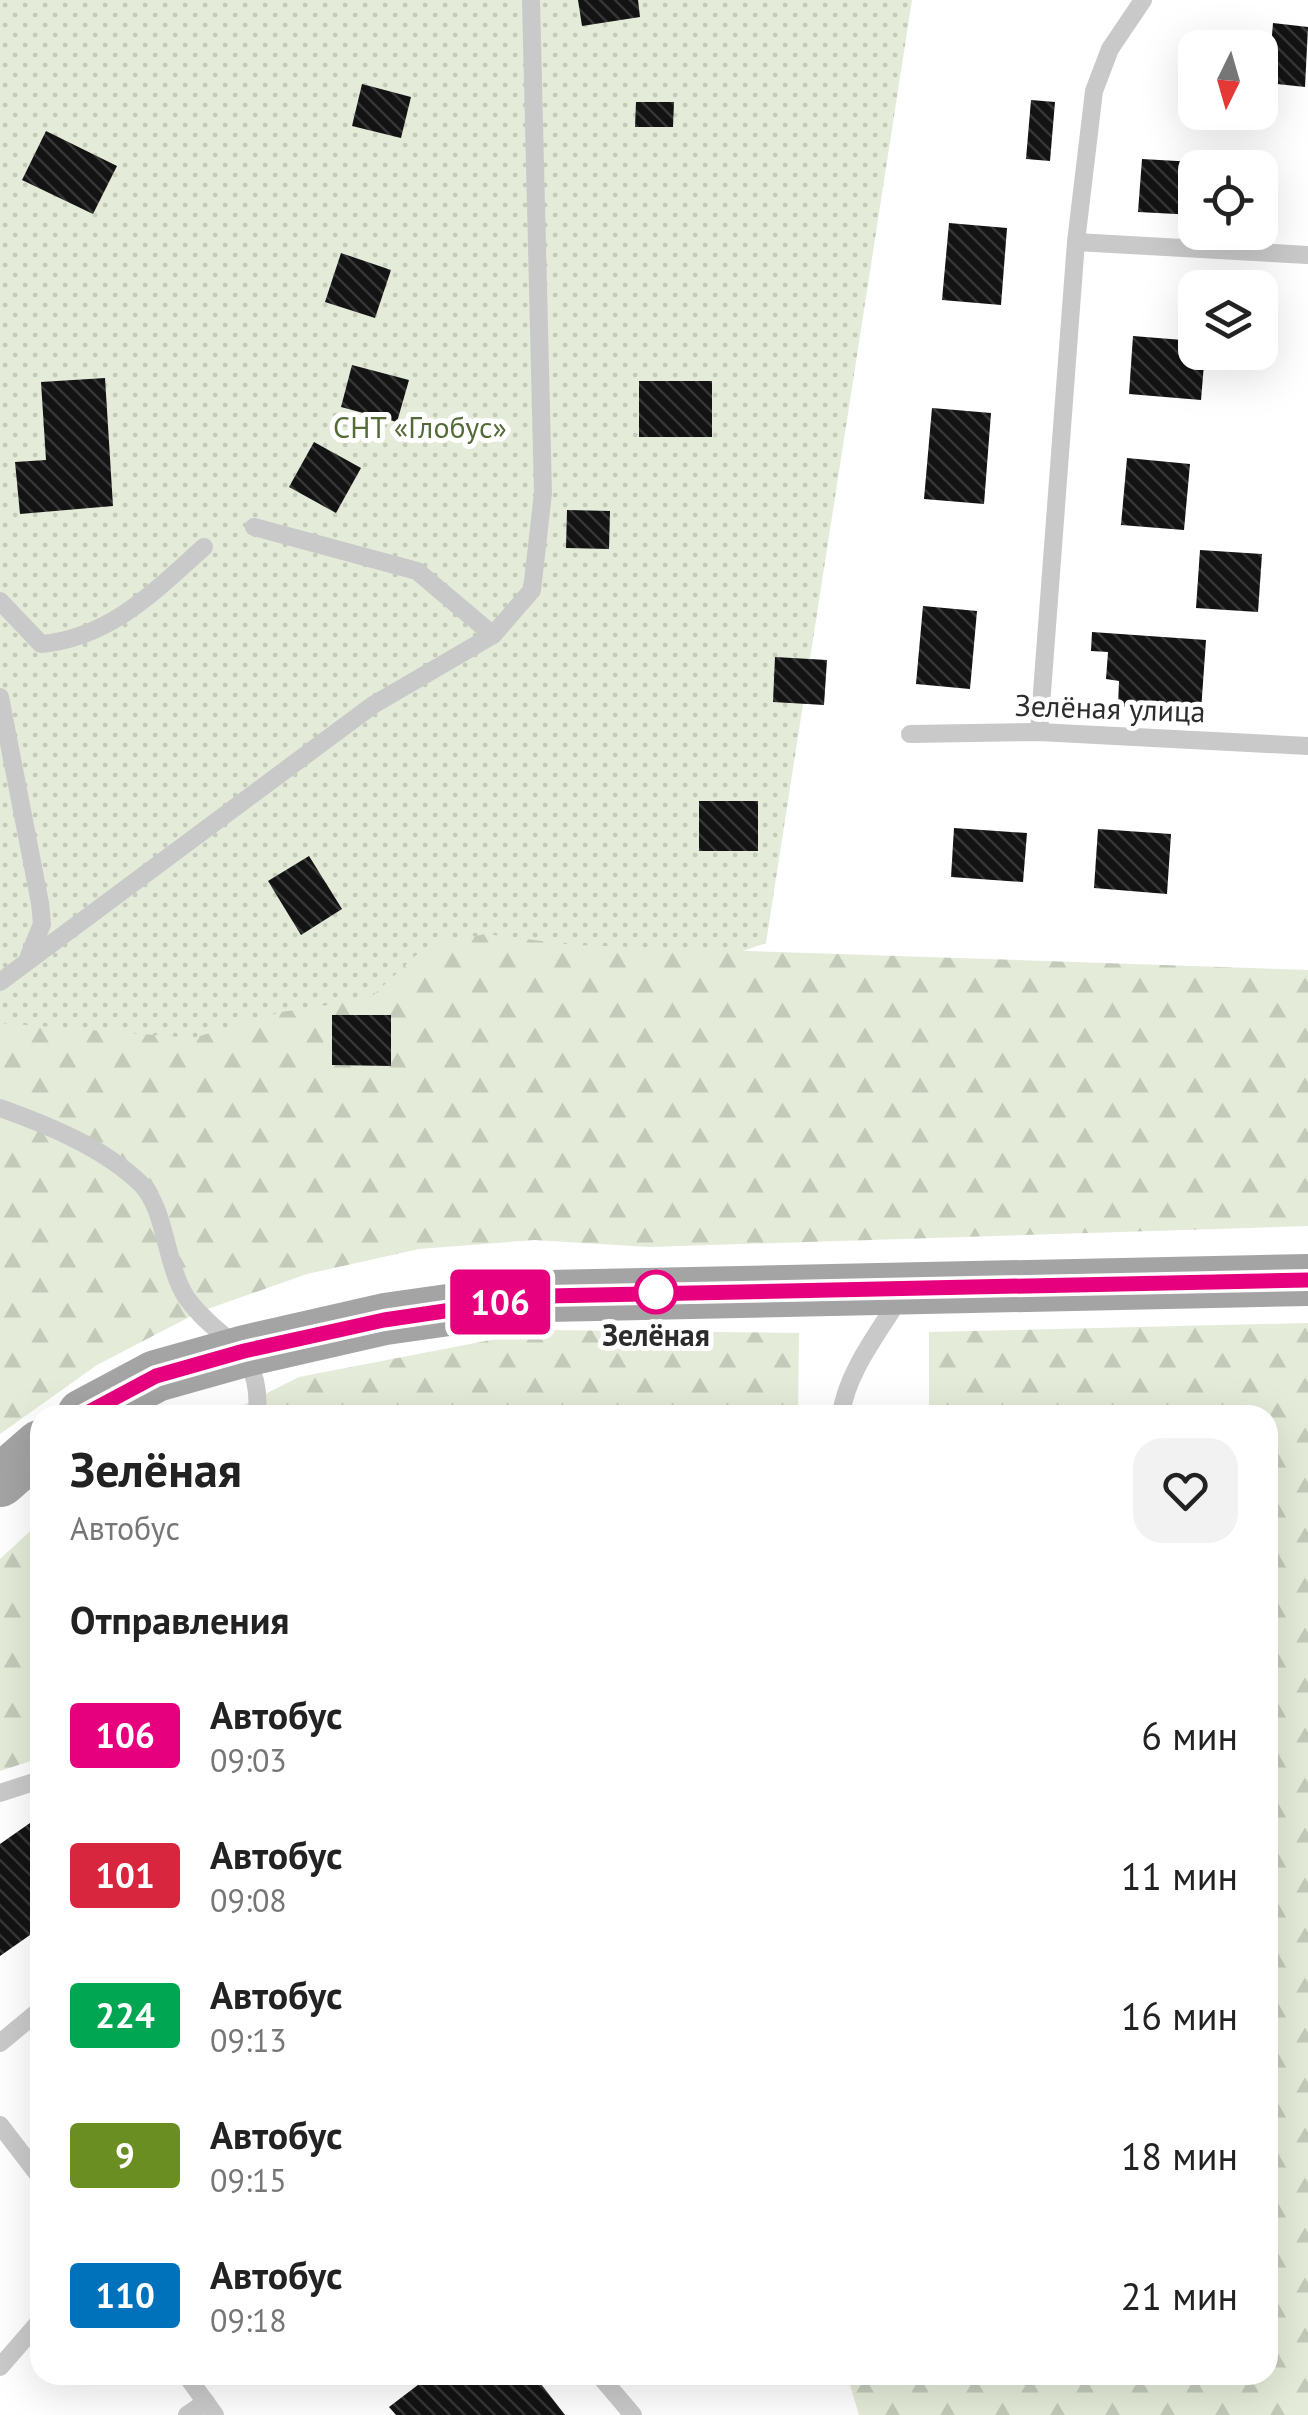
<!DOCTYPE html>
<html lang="ru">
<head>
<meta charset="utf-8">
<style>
  body { margin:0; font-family:"PT Sans",sans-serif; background:#f2f2f2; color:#222; height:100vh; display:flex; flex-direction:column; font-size:38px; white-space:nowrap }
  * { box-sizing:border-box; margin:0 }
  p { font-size:32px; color:#767676 }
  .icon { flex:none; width:55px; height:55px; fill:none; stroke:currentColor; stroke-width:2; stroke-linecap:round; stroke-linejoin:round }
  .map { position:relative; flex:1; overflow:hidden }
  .panel { position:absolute; left:30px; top:1405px; width:1248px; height:980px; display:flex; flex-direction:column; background:#fff; border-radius:30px; box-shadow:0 10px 40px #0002 }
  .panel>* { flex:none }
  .badge { padding:0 20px; border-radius:8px; font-size:35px; line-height:65px }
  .needle { width:65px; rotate:185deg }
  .buttons { position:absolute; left:1178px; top:30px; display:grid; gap:20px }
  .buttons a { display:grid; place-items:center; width:100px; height:100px; border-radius:20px; background:#fff; box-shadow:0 10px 40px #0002; font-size:50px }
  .map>.badge { position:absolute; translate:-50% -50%; box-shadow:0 0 0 5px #fff }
  h2 { padding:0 40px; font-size:38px; line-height:90px }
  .round { display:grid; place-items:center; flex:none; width:105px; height:105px; border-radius:30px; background:#f2f2f2 }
  .overview { display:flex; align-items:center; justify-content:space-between; height:170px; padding:0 40px }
  h1 { font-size:48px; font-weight:700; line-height:75px }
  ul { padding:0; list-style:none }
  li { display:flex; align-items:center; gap:30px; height:140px; padding:0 40px }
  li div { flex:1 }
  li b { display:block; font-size:38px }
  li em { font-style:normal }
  li .badge { min-width:110px; font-weight:700; text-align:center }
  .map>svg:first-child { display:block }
</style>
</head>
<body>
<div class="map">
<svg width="1308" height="2415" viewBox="0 0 1308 2415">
  <defs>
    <pattern id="grass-dots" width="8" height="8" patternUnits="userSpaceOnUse" patternTransform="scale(2.5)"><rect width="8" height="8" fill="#e4ebd8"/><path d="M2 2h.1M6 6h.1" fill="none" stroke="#c4caba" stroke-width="1.8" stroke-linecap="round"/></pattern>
    <pattern id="forest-firs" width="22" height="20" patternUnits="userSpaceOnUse" patternTransform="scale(2.5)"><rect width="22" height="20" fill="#e4ebd8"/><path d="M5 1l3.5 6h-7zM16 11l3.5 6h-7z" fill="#c4caba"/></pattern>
    <pattern id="building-back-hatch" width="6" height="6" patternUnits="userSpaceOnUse" patternTransform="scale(2.5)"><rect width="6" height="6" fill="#131313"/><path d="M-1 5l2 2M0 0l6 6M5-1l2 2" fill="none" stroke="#363636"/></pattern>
  </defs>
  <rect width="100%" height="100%" fill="#fff"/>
  <path fill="url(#grass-dots)" d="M0 0H912L766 943 262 1114 0 1041Z"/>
  <g fill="url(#forest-firs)">
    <path d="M485 934 574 945 1308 970V1226L649 1247 534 1240 419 1249 307 1274 199 1312 97 1365 0 1434V1023L193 1038 281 1012 369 999 425 947Z"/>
    <path d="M1308 1323V2415H859L847 2375H1268V1415H929V1332Z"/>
    <path d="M543 1330 799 1333 798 1415H224L299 1377Z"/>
    <path d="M40 1522V1758L0 1771V1559Z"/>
  </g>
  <g fill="url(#building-back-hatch)">
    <path d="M578 0H638L640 17 582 26Z"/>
    <path d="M1273 23 1308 27 1305 87 1268 83Z"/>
    <path d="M362 84 411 97 401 138 352 126Z"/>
    <path d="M1031 100 1055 102 1050 161 1026 159Z"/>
    <path d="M636 102H674L673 127H635Z"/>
    <path d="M46 131 117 166 93 214 22 180Z"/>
    <path d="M1142 159 1212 163V168H1195V215L1138 212Z"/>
    <path d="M949 223 1007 228 1001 305 942 300Z"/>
    <path d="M341 253 391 270 375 318 325 302Z"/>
    <path d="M1133 336 1195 341V352H1205L1201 400 1129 394Z"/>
    <path d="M352 365 409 380 397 422 341 407Z"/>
    <path d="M105 378 113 506 20 514 15 462 46 460 41 382Z"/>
    <rect x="639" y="381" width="73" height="56"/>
    <path d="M932 408 991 413 984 504 924 499Z"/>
    <path d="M314 442 361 468 336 513 289 487Z"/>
    <path d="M1127 458 1190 464 1184 530 1121 525Z"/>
    <path d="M567 510 610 511 609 549 566 548Z"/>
    <path d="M1200 550 1262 554 1258 612 1196 608Z"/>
    <path d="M923 606 977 611 970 689 916 684Z"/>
    <path d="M1092 632 1206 640 1201 711 1118 706 1119 681 1106 679 1108 652 1091 651Z"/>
    <path d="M775 657 827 660 824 705 773 702Z"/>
    <rect x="699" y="801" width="59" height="50"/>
    <path d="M954 828 1027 833 1023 882 951 877Z"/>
    <path d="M1098 829 1171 834 1167 894 1094 888Z"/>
    <path d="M309 856 342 909 301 935 268 881Z"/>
    <path d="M332 1015H391V1066L332 1065Z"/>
    <path d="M40 1816V1928L0 1956V1844Z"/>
    <path d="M431 2375H534L565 2415H396L389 2407Z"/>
  </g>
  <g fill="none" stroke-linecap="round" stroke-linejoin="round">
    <g stroke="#c9c9c9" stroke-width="18">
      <path d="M1076 242 1308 255"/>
      <path d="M254 527 417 571 493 635"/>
      <path d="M0 601 41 644C110 638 155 591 204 547"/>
      <path d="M0 697 40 903 42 924 29 956"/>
      <path d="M1039 732 1076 242 1094 91 1110 49 1143 0"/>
      <path d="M910 734 1039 732 1308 746"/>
      <path d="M0 982 373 705 493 635 532 590 543 493 531 0"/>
      <path d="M0 1108C48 1125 104 1148 141 1184 166 1209 165 1264 186 1297 217 1342 263 1344 257 1415"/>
      <path d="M841 1415C846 1373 879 1332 901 1296"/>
      <path d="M0 1793 40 1780"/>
      <path d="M0 2043 40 2010"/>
      <path d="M0 2125 40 2177"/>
      <path d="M0 2367 40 2321"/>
      <path d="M186 2375 215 2415"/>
      <path d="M599 2375 633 2415"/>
      <path d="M187 2415 206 2402"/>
    </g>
    <g stroke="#a4a4a4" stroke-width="52">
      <path d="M83 1415 156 1376 245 1351 385 1319 547 1296 1308 1280"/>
      <path d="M0 1481 40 1446"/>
    </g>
  </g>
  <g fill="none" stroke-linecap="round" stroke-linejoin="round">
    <g stroke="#fff" stroke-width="22">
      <path id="line" d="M83 1415 156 1376 244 1351 384 1320 547 1296 1308 1280"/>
    </g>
    <use href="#line" stroke="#e6007e" stroke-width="15"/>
  </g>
  <circle fill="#fff" stroke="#e6007e" stroke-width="5" cx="656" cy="1292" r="20"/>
  <g text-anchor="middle" stroke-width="10" stroke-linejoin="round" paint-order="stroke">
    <g font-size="30" fill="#546a37" stroke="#fff">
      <text x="420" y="438">СНТ «Глобус»</text>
    </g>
    <g font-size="30" fill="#2c2c2c" stroke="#fff">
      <text transform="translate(1110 709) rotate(2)" y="10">Зелёная улица</text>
    </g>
    <g font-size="30" font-weight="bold" fill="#2c2c2c" stroke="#fff">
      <text x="656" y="1346">Зелёная</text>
    </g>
  </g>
</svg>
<div class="buttons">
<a><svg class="needle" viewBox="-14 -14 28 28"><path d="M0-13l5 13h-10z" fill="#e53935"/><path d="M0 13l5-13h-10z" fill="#767676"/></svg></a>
<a><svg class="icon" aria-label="locate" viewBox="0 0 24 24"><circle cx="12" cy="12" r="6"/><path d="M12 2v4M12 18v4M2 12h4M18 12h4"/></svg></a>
<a><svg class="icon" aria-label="layers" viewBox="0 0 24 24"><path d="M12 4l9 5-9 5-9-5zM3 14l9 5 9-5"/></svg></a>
</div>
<b class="badge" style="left:500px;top:1302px;background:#e6007e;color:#fff">106</b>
<section class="panel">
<div class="overview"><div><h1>Зелёная</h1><p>Автобус</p></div><a class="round"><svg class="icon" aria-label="heart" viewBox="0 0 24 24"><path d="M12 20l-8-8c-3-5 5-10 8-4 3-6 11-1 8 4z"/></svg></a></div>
<h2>Отправления</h2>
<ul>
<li><span class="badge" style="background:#e6007e;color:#fff">106</span><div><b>Автобус</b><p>09:03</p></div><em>6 мин</em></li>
<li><span class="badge" style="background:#d7263d;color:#fff">101</span><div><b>Автобус</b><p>09:08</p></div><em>11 мин</em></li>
<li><span class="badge" style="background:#00a651;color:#fff">224</span><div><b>Автобус</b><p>09:13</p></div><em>16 мин</em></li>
<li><span class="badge" style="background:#6b8e23;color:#fff">9</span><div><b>Автобус</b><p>09:15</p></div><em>18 мин</em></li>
<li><span class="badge" style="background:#0072bc;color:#fff">110</span><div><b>Автобус</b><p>09:18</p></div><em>21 мин</em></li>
</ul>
</section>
</div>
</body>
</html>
